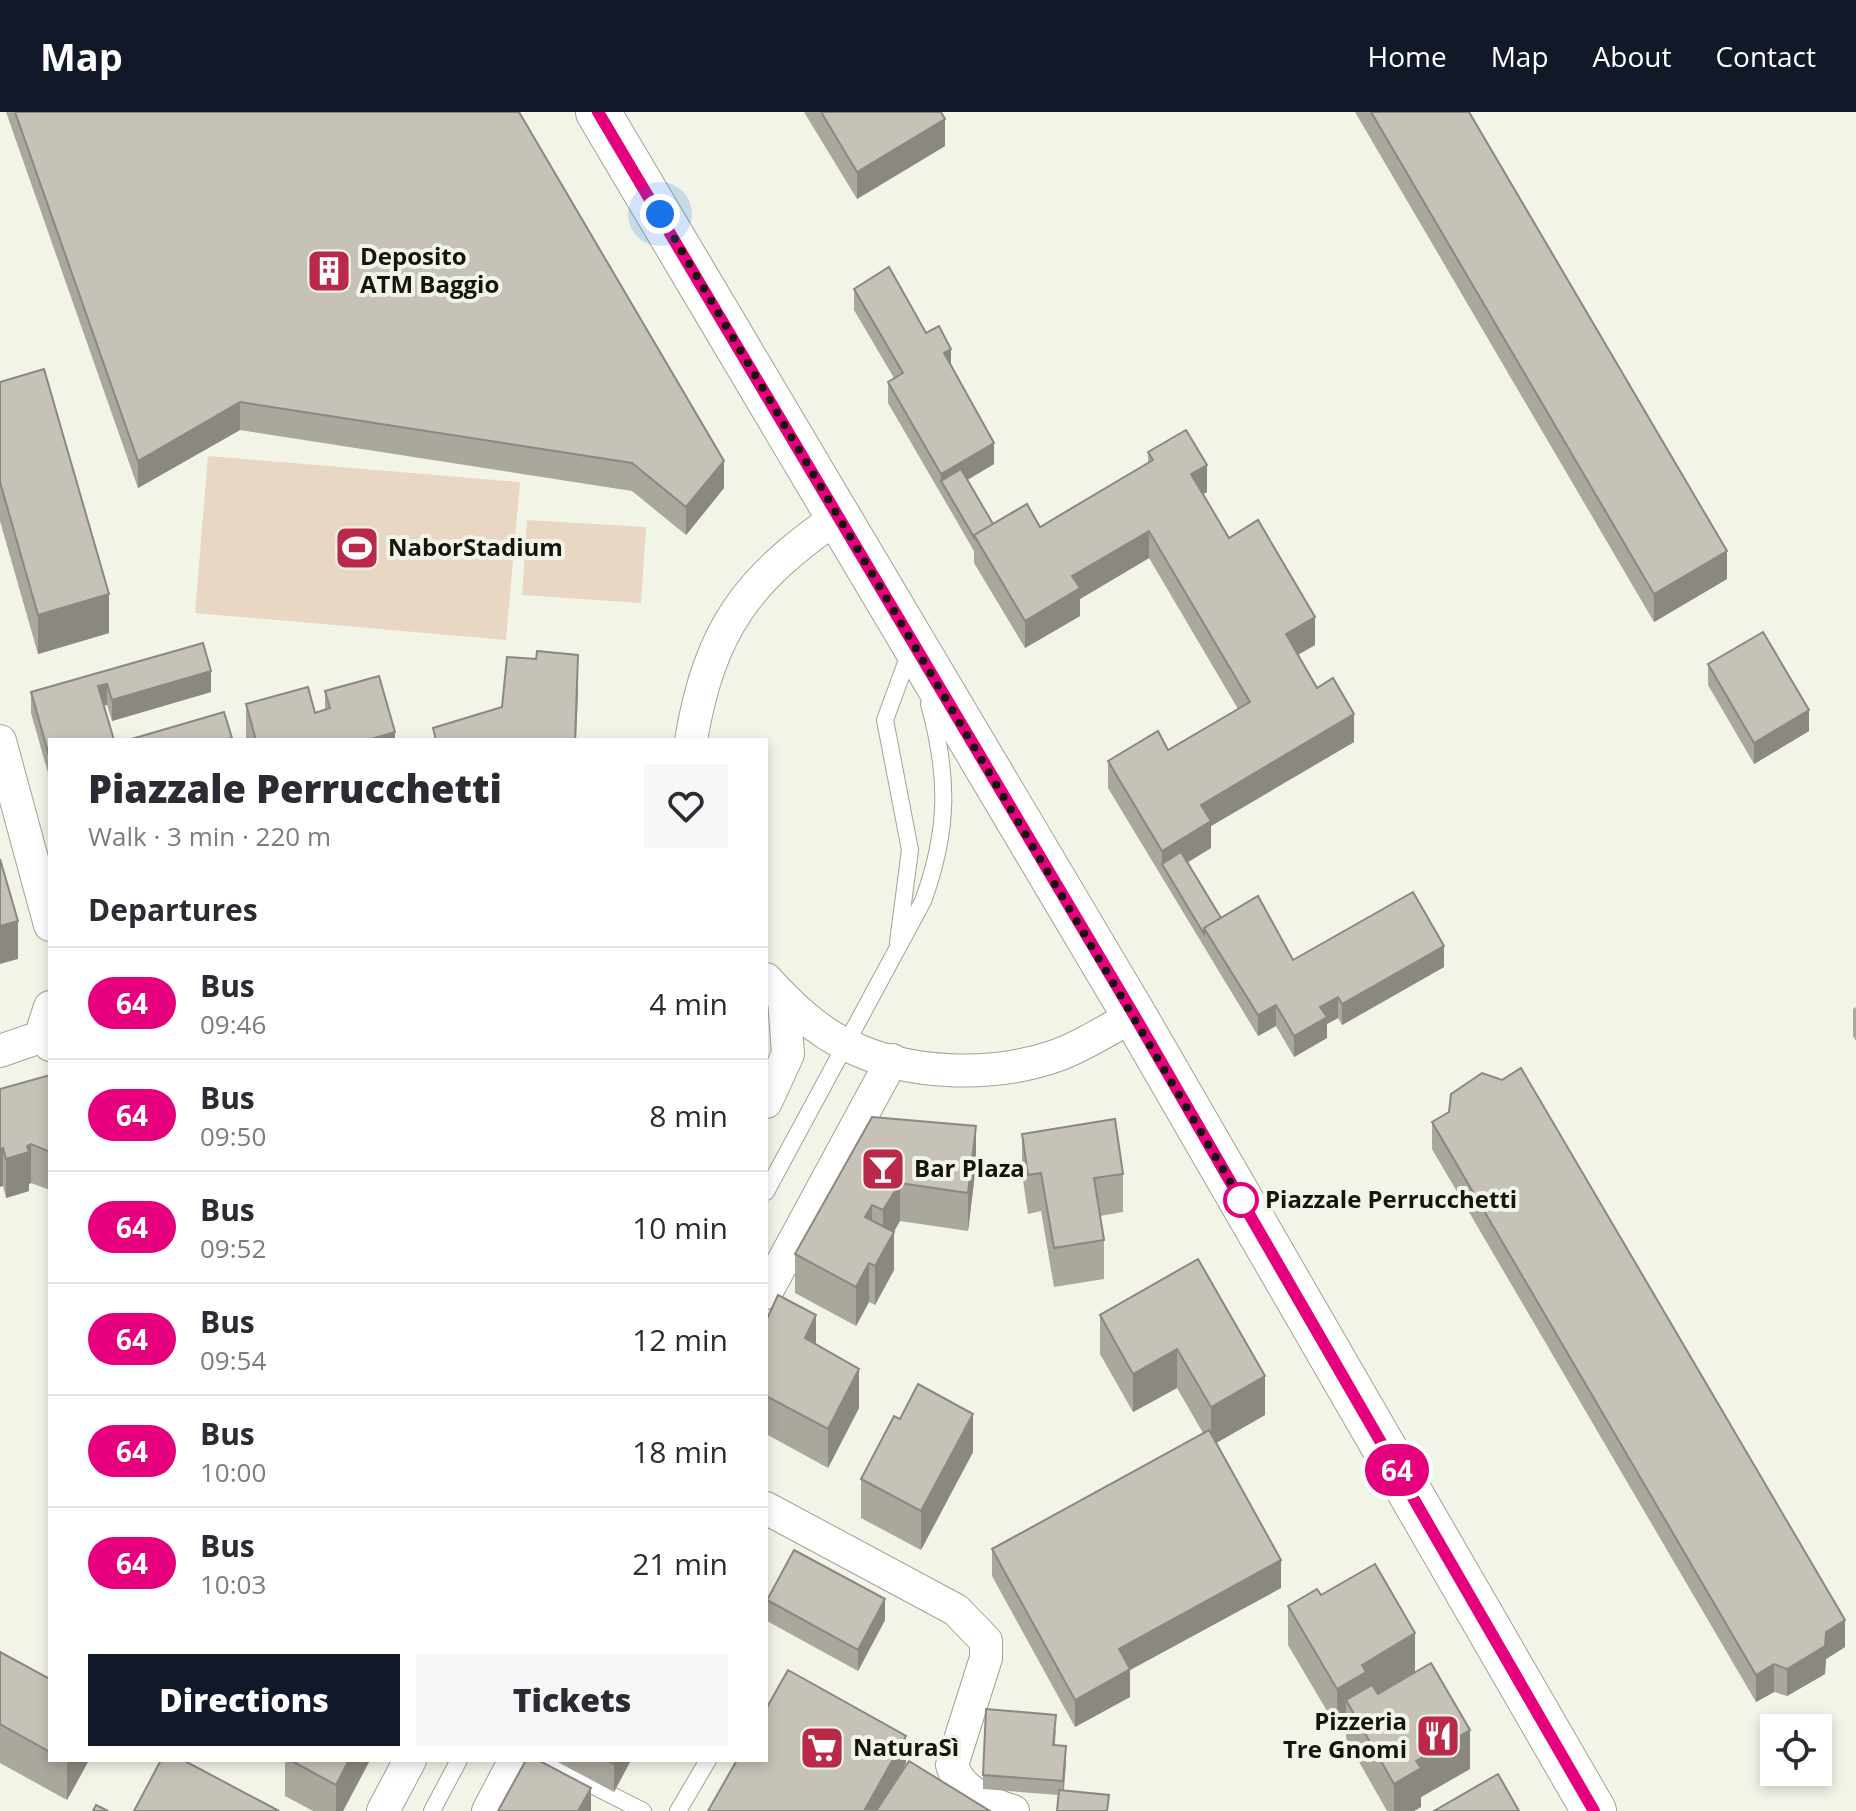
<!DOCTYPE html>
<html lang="en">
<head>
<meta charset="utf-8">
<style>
  body { margin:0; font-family:"Open Sans",sans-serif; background:#f7f7f7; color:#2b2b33; height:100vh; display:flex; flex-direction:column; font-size:30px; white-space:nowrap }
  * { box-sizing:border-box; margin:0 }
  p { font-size:26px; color:#7c7c81 }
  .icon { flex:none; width:44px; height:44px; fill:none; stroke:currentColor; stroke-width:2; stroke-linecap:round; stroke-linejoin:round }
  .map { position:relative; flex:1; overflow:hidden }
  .side { position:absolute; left:48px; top:626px; width:720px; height:1024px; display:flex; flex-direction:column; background:#fff; border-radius:0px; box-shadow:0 4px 12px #0003 }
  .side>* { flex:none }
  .badge { padding:0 16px; border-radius:26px; font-size:28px; line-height:52px }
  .buttons { position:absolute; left:1760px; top:1602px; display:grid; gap:16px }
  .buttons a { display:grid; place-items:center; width:72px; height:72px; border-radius:0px; background:#fff; box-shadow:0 4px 12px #0003; font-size:40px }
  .you { position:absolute; width:40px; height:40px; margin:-20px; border:6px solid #fff; border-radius:50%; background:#1a73e8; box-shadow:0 0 0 12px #1a73e833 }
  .map>.badge { position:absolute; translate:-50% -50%; box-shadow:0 0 0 4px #fff }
  h2 { padding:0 40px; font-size:30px; line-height:72px }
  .round { display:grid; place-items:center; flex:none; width:84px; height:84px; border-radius:0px; background:#f7f7f7 }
  .summary { display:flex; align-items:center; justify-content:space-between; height:136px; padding:0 40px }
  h1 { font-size:38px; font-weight:800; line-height:60px }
  .button { display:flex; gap:16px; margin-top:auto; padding:16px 40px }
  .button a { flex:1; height:92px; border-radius:0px; background:#111827; color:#fff; font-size:32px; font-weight:800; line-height:92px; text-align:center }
  .button a+a { background:#f7f7f7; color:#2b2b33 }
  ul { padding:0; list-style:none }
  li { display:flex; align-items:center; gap:24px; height:112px; padding:0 40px; border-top:2px solid #e1e1e2 }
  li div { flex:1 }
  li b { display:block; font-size:30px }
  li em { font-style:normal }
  li .badge { min-width:88px; font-weight:700; text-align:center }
  header { display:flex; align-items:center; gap:48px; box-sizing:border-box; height:112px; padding:0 40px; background:#111827; color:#fff }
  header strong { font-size:38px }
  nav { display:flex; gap:44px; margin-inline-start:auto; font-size:28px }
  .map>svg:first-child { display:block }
</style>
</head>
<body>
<header>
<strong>Map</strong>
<nav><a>Home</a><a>Map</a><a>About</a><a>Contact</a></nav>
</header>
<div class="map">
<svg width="1856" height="1699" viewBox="0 0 1856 1699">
  <rect width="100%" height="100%" fill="#f3f4e8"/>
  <g fill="#e8d8c3">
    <path d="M208 344 520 370 506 528 195 501Z"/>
    <path d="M527 408 646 415 641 491 522 483Z"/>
  </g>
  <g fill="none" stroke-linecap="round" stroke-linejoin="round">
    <g stroke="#a1a397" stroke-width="18">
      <g id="lane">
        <path d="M898 830 910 738 885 608 911 537"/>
        <path d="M766 1080 923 789C949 718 949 664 929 592"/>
        <path d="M542 1648 643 1699"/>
        <path d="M432 1699 459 1648"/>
        <path d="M678 1699 708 1648"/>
      </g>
    </g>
    <g stroke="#a1a397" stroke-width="34">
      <g id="street">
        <path d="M691 628C710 517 747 467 839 404"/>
        <path d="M0 629 50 813"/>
        <path d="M766 867C789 892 816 919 847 933 908 964 994 966 1058 943 1085 933 1109 917 1134 903"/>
        <path d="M50 895 44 913 50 933"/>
        <path d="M0 939 46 923"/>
        <path d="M766 990 788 942 784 887"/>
        <path d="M766 1181 892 948"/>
        <path d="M766 1396 956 1498 986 1529V1546L952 1653C959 1678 989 1692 1013 1699"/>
        <path d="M383 1699 410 1648"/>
        <path d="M488 1699 515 1648"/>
      </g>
    </g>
    <g stroke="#a1a397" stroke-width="46">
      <path id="secondary" d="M598 0 1134 903 1594 1699"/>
    </g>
    <use href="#lane" stroke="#fff" stroke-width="16"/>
    <use href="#street" stroke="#fff" stroke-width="32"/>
    <use href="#secondary" stroke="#fff" stroke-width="44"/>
  </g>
  <g fill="#aaa79d">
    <path d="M6 0H519L724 376 686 423 632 379 240 318 138 376Z"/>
    <path d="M804 0H941L945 34 857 87Z"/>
    <path d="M1355 0H1469L1727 467 1654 510Z"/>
    <path d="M854 177 926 221 951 253 994 352 967 368 993 412 1040 415 1148 351V340L1207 380 1203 382 1229 426 1315 533 1298 543 1317 576 1354 630 1211 714V736L1187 751 1221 806 1293 848 1444 855 1342 913 1338 906 1327 912V926L1294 945 1276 914 1258 924 1108 676V649L1168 638 1238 597 1149 446 1080 487V504L1025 536 974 451V439L888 291V270L894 266 854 198Z"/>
    <path d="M0 270 109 521 38 542 0 409Z"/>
    <path d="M203 531 211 580 112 609 107 593H104L50 628V668L31 601V580Z"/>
    <path d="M1708 552 1809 619 1754 652 1708 573Z"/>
    <path d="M325 579 395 628H246V592L315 601 325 598Z"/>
    <path d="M1856 895V929L1853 924V897Z"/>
    <path d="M50 963V1078L31 1071 29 1072V1079L6 1086 3 1074 0 977Z"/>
    <path d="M872 1005 976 1053 968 1119 900 1109 894 1120V1158L875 1193 869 1190 856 1214 795 1181V1142Z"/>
    <path d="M1432 1010 1845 1535 1826 1547 1825 1562 1787 1584 1774 1580 1756 1590 1432 1037Z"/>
    <path d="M1022 1022 1123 1062V1100L1100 1104 1104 1128V1167L1054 1175 1041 1099 1028 1102 1022 1061Z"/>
    <path d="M1198 1147 1265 1303 1216 1331 1281 1476 1130 1558V1585L1075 1615 992 1464V1437L1203 1321 1177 1276 1133 1300 1100 1242V1203Z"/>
    <path d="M766 1209 859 1296 828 1356 766 1322Z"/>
    <path d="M900 1307 973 1340 921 1438 861 1406V1367Z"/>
    <path d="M1321 1483 1415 1560 1470 1657 1421 1685V1695L1414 1699H1387L1346 1627V1611L1337 1616 1288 1533V1494Z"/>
    <path d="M767 1488 885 1508 858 1559 767 1509Z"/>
    <path d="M0 1540 50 1567V1648H89L67 1688 0 1651Z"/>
    <path d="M1056 1617 1055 1633 1066 1649 1064 1679 1109 1699 1058 1683 983 1677V1663Z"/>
    <path d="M285 1648H370L343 1699H313L285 1684Z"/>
    <path d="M554 1648H631L614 1680Z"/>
  </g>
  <g fill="#8b8880">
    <path d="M945 7V34L857 87V60Z"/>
    <path d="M951 237V258L944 241Z"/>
    <path d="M240 290V318L138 376V349Z"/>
    <path d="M994 331V352L947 380 941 369V383V362Z"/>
    <path d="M724 349V376L686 423V395Z"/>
    <path d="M1207 353V380L1191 389V362Z"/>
    <path d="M1149 419V446L1080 487V504L1025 536V509L1072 464Z"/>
    <path d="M1727 439V467L1654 510V482Z"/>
    <path d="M109 482V521L38 542V503Z"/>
    <path d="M1315 505V533L1286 549V522Z"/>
    <path d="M578 543V581L576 628H575Z"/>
    <path d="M211 559V580L112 609V588Z"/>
    <path d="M107 572V593L98 595V574Z"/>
    <path d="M1809 598V619L1754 652V631Z"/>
    <path d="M1354 602V630L1211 714V736L1168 762 1162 752V766V739L1201 693Z"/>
    <path d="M395 620V628H368Z"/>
    <path d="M18 809V847L0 852V814Z"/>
    <path d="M1444 834V855L1342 913V892Z"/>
    <path d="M1338 885V906L1327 912V926L1294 945V924L1320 895Z"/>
    <path d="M1276 893V914L1258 924V903Z"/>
    <path d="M976 1014V1053L968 1119V1081Z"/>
    <path d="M31 1032V1071L29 1072V1079L6 1086V1047Z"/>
    <path d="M3 1036V1074L0 1075V1037Z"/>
    <path d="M900 1071V1109L883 1137V1098Z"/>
    <path d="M872 1093V1132L865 1105Z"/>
    <path d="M894 1120V1158L875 1193V1154Z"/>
    <path d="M869 1151V1190L856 1214V1175Z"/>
    <path d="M816 1203V1242L805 1226Z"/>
    <path d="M1177 1237V1276L1133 1300V1262Z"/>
    <path d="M859 1257V1296L828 1356V1317Z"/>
    <path d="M1265 1264V1303L1211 1334V1295Z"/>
    <path d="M973 1302V1340L921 1438V1399Z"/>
    <path d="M1281 1448V1476L1130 1558V1585L1075 1615V1588L1119 1537Z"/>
    <path d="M885 1487V1508L858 1559V1538Z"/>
    <path d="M1845 1508V1535L1826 1547 1825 1562 1787 1584V1557L1826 1520Z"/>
    <path d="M1415 1521V1560L1366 1589 1346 1588V1611L1337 1616V1577L1362 1553Z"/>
    <path d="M1774 1552V1580L1756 1590V1563Z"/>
    <path d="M1470 1618V1657L1421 1685V1695L1414 1699H1394V1672L1416 1649Z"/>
    <path d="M906 1624V1651L880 1699H864Z"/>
    <path d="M1066 1634V1649L1063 1683V1669Z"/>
    <path d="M68 1648H89L67 1688V1649Z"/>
    <path d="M349 1648H370L343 1699H336V1673Z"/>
    <path d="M617 1648H631L614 1680V1652Z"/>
    <path d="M591 1676V1699H578Z"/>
  </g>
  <g fill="#c6c2b7" stroke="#8b8880" stroke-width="2">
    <path d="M15 0H519L724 349 686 395 632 351 240 290 138 349Z"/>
    <path d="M821 0H941L945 7 857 60Z"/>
    <path d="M1371 0H1469L1727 439 1654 482Z"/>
    <path d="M889 155 926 221 939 214 951 237 944 241 994 331 941 362 888 270 903 261 854 177Z"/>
    <path d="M44 257 109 482 38 503 0 370V270Z"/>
    <path d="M1186 318 1207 353 1191 362 1229 426 1258 408 1315 505 1286 522 1317 576 1333 566 1354 602 1201 693 1211 709 1162 739 1108 649 1158 619 1168 638 1250 590 1149 419 1072 464 1080 476 1025 509 974 423 1027 392 1040 415 1153 348 1148 340Z"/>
    <path d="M961 357 993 412 974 423V425L941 369Z"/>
    <path d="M1763 520 1809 598 1754 631 1708 552Z"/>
    <path d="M203 531 211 559 112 588 107 572 98 574 114 628H50V647L31 580Z"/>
    <path d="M537 539 578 543 575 628H436L433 616 502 595 507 545 536 547Z"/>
    <path d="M379 564 395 620 368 628H256L246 592 308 575 315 601 330 596 325 579Z"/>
    <path d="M224 600 232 626 223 628H128Z"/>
    <path d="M1181 740 1221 806 1204 816V822L1162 752Z"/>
    <path d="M0 747 18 809 0 814Z"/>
    <path d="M1413 780 1444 834 1342 892 1338 885 1320 895 1327 905 1294 924 1276 893 1258 903 1204 816 1258 784 1293 848Z"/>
    <path d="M1521 956 1845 1508 1826 1520 1825 1534 1787 1557 1774 1552 1756 1563 1432 1010 1449 1000 1451 982 1482 961 1502 968Z"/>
    <path d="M50 963V1040L31 1032 27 1034 29 1040 6 1047 3 1036 0 1037V977Z"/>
    <path d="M872 1005 976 1014 968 1081 900 1071 883 1098 872 1093 865 1105 894 1120 875 1154 869 1151 856 1175 795 1142Z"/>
    <path d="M1115 1007 1123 1062 1094 1066 1104 1128 1054 1136 1041 1061 1028 1063 1022 1022Z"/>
    <path d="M1198 1147 1265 1264 1211 1295 1177 1237 1133 1262 1100 1203Z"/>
    <path d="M778 1183 816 1203 805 1226 859 1257 828 1317 766 1284V1209Z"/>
    <path d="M918 1272 973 1302 921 1399 861 1367 894 1304 900 1307Z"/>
    <path d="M1209 1318 1281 1448 1119 1537 1130 1557 1075 1588 992 1437Z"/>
    <path d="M794 1438 885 1487 858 1538 767 1488Z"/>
    <path d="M1375 1452 1415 1521 1362 1553 1366 1560 1337 1577 1288 1494 1317 1477 1321 1483Z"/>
    <path d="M0 1540 50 1567V1640L0 1612Z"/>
    <path d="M1431 1551 1470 1618 1416 1649 1421 1656 1394 1672 1346 1588 1372 1573 1378 1582Z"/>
    <path d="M788 1558 906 1624 864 1699H708L737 1648H766V1597Z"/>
    <path d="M986 1597 1056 1603 1053 1633 1066 1634 1063 1669 983 1663Z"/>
    <path d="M161 1648H183L279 1699H134Z"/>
    <path d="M290 1648H349L336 1673Z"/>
    <path d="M526 1648H538L591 1676 578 1699H498Z"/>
    <path d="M606 1648H617L614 1652Z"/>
    <path d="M909 1649 990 1699H876Z"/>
    <path d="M1498 1662 1519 1699H1434Z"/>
    <path d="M1059 1678 1109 1683 1107 1699H1057Z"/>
    <path d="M96 1693 108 1699H93Z"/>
  </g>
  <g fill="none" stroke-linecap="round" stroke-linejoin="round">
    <g stroke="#fff" stroke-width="18">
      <path id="line" d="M598 0 1134 903 1594 1699"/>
    </g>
    <use href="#line" stroke="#e6007e" stroke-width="12"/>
    <path stroke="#141410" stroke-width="8" stroke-dasharray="0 14.4" d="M660 102 1241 1088"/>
  </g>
  <defs>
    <g id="building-square" transform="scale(2.3)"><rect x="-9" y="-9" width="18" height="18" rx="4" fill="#ba294a" stroke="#f3f4e8"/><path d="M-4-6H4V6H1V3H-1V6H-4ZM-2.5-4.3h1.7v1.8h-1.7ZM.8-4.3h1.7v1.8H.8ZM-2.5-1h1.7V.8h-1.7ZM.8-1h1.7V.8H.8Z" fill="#fff"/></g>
    <g id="stadium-square" transform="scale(2.3)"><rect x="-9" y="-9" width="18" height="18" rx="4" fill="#ba294a" stroke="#f3f4e8"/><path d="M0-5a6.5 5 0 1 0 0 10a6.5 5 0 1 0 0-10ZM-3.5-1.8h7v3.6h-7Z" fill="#fff"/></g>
    <g id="bar-square" transform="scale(2.3)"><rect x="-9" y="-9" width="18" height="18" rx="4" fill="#ba294a" stroke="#f3f4e8"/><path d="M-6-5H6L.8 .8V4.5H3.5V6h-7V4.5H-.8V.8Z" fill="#fff"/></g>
    <g id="restaurant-square" transform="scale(2.3)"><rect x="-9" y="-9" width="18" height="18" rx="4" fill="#ba294a" stroke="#f3f4e8"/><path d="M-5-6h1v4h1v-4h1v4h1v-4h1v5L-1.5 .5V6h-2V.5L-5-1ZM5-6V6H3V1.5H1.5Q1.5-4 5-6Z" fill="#fff"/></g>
    <g id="supermarket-square" transform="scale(2.3)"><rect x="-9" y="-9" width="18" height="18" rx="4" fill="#ba294a" stroke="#f3f4e8"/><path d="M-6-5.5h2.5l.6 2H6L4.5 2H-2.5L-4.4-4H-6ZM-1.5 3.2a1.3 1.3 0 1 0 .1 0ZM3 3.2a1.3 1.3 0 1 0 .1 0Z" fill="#fff"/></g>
  </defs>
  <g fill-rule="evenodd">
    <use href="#building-square" x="329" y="159"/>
    <use href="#stadium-square" x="357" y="436"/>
    <use href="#bar-square" x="883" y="1057"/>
    <use href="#restaurant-square" x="1438" y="1624"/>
    <use href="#supermarket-square" x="822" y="1636"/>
  </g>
  <circle fill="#fff" stroke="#e6007e" stroke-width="4" cx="1241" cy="1088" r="16"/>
  <g text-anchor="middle" stroke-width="8" stroke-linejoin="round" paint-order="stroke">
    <g font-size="24" font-weight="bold" fill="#141410" stroke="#f3f4e8" text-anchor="start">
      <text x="360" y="153">Deposito<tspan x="360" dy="28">ATM Baggio</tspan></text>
      <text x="388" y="444">NaborStadium</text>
      <text x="914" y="1065">Bar Plaza</text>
      <text x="1407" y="1618" text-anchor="end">Pizzeria<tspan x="1407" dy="28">Tre Gnomi</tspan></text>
      <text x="853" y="1644">NaturaSì</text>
    </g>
    <g font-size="24" font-weight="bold" fill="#141410" stroke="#f3f4e8" text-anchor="start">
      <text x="1265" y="1096">Piazzale Perrucchetti</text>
    </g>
  </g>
</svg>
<div class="buttons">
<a><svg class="icon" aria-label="locate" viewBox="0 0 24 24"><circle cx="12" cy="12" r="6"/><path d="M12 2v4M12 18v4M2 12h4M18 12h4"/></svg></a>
</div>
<div class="you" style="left:660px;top:102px"></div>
<b class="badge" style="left:1397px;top:1358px;background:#e6007e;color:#fff">64</b>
<section class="side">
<div class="summary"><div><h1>Piazzale Perrucchetti</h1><p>Walk · 3 min · 220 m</p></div><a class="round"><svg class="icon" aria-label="heart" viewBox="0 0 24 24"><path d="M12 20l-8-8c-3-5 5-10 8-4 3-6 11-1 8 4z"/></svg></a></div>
<h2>Departures</h2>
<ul>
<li><span class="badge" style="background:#e6007e;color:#fff">64</span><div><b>Bus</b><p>09:46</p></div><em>4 min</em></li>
<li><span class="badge" style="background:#e6007e;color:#fff">64</span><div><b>Bus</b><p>09:50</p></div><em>8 min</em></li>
<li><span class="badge" style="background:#e6007e;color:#fff">64</span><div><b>Bus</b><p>09:52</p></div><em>10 min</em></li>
<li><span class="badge" style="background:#e6007e;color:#fff">64</span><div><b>Bus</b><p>09:54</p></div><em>12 min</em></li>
<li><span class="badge" style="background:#e6007e;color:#fff">64</span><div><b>Bus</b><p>10:00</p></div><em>18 min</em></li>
<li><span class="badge" style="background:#e6007e;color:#fff">64</span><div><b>Bus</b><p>10:03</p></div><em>21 min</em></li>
</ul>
<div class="button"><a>Directions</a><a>Tickets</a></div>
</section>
</div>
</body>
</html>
